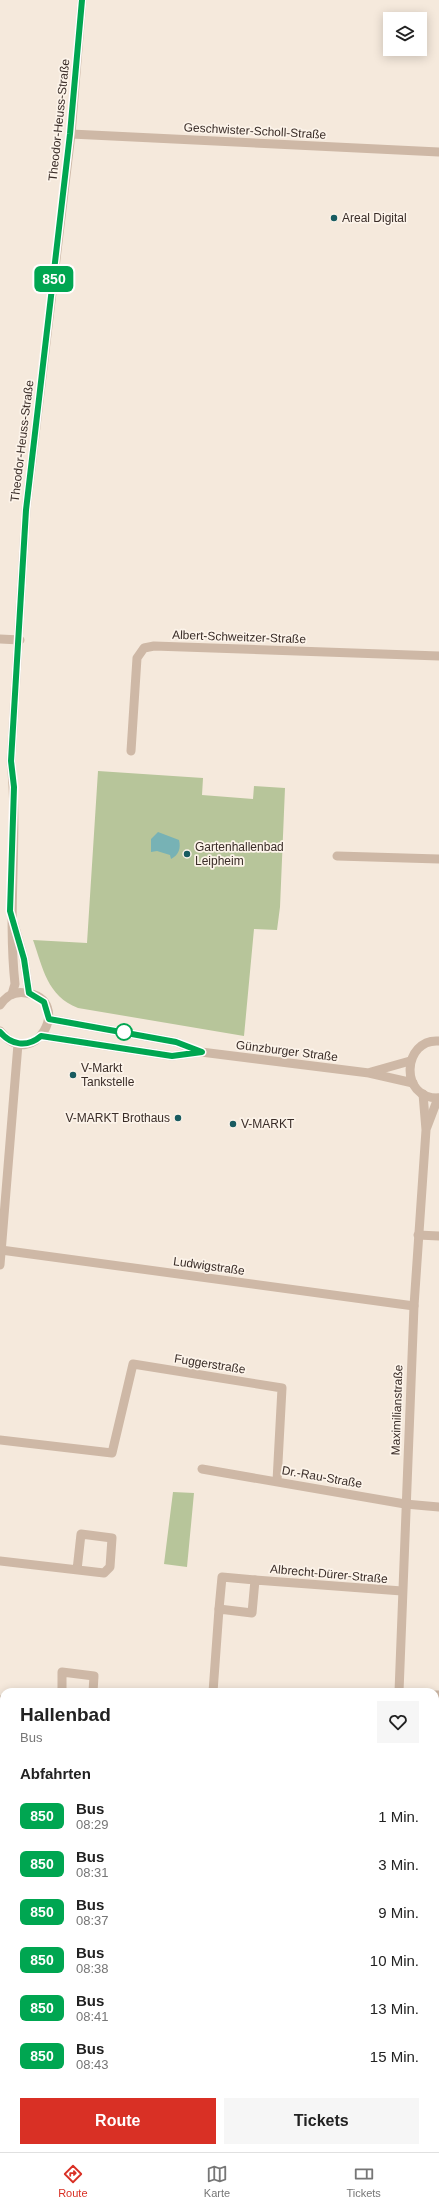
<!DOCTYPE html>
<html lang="de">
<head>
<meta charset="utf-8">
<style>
  body { margin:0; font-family:Arial,sans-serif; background:#f6f6f6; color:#222; height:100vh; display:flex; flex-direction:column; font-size:15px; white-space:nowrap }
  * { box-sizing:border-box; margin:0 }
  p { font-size:13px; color:#767676 }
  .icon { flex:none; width:22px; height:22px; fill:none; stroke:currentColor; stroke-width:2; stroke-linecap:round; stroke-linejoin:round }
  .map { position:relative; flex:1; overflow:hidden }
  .panel { position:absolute; left:0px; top:1688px; width:439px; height:464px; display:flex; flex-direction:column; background:#fff; border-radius:12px 12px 0 0; box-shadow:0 2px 10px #0003 }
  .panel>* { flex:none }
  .badge { padding:0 8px; border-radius:6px; font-size:14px; line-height:26px }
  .controls { position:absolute; left:383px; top:12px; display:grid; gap:8px }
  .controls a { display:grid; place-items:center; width:44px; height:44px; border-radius:0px; background:#fff; box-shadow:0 2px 10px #0003; font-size:20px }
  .map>.badge { position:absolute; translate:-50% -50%; box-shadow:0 0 0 2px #fff }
  h2 { padding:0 20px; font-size:15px; line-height:36px }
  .round { display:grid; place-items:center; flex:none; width:42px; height:42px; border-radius:0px; background:#f6f6f6 }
  .overview { display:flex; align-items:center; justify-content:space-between; height:68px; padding:0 20px }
  h1 { font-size:19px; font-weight:700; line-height:30px }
  .button { display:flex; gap:8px; margin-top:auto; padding:8px 20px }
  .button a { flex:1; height:46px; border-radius:0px; background:#d93025; color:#fff; font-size:16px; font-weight:700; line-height:46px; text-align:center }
  .button a+a { background:#f6f6f6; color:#222 }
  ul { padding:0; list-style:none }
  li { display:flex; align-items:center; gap:12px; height:48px; padding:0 20px }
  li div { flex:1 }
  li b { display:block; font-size:15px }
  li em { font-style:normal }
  li .badge { min-width:44px; font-weight:700; text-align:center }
  .menu { display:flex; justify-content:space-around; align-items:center; height:56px; border-top:1px solid #e0e0e0; background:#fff; font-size:11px; color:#767676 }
  .menu a { display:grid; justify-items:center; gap:2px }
  .menu .on { color:#d93025 }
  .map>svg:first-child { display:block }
</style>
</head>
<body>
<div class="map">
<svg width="439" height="2152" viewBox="0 0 439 2152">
  <rect width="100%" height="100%" fill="#f5e9dc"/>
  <g fill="#b7c59a">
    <path d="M98 771 203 778 202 795 253 799 254 786 285 788 280 907 277 930 254 929 244 1036 78 1008C47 996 43 968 33 940L87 943Z"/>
    <path d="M173 1492 194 1493 187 1567 164 1564Z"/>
    <path d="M0 1999 4 2000V2143L0 2142Z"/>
    <path d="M23 2148H399V2152H38Z"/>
  </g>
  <path fill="#77b2b5" d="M158 832 179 840C181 848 179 855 171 859L170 855 157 851 151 852V839Z"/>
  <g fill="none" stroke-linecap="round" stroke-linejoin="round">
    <g stroke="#ceb8a6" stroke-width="9">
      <path d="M71 134 439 152"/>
      <path d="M0 639 20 640"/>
      <path d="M131 751 137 658 144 648 154 646 439 656"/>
      <path d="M337 856 439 859"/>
      <path d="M14 924 24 959 29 993"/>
      <path d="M12 994 15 984C7 910 19 835 11 761L26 510 71 134 82 0"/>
      <path d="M0 1005C6 996 15 991 26 993 75 999 34 1075 0 1031"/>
      <path d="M49 1019 176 1042 200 1052"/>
      <path d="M41 1036 172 1056 201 1052 369 1073 413 1083"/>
      <path d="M439 1041C403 1038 398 1099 439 1098"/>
      <path d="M371 1072 410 1061"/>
      <path d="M427 1127 438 1098"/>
      <path d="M418 1235 439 1236"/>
      <path d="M1 1250 414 1306"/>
      <path d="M0 1265 18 1044"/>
      <path d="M0 1440 112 1453 133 1364 282 1388 277 1481"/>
      <path d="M202 1469 405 1504 439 1507"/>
      <path d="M0 1561 104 1573 110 1567 112 1538 81 1534 77 1570"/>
      <path d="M219 1609 222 1577 255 1580"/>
      <path d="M62 1692V1672L94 1676 93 1692"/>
      <path d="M213 1692 219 1609 252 1613 255 1580 402 1591"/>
      <path d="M399 1692 414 1306 426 1130 423 1094"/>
      <path d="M435 1695H439"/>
      <path d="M0 1700H4"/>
      <path d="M0 1838 4 1839"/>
      <path d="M4 1891 1 1927H4"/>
      <path d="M0 1989 4 1990"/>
      <path d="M435 2108H439"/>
      <path d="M0 2151 4 2152"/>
    </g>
  </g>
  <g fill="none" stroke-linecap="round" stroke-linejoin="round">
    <g stroke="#fff" stroke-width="9">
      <path id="line" d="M0 1032C11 1045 27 1048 41 1036L172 1056 202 1052 176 1042 49 1019 44 1002 29 993 24 959 10 911 14 787 11 761 26 510 70 134 82 0"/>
    </g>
    <use href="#line" stroke="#00a651" stroke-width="6"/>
  </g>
  <g fill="#185b60" stroke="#fcf3e9" stroke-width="1.5">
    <circle cx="334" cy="218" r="4"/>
    <circle cx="187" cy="854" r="4"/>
    <circle cx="73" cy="1075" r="4"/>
    <circle cx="178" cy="1118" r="4"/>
    <circle cx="233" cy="1124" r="4"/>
  </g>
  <circle fill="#fff" stroke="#00a651" stroke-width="2" cx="124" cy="1032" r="8"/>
  <g text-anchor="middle" stroke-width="3.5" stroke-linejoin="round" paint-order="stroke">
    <g font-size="12" fill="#3a2d28" stroke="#fcf3e9">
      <text transform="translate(59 120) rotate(-84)" y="4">Theodor-Heuss-Straße</text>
      <text transform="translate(255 131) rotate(3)" y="4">Geschwister-Scholl-Straße</text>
      <text transform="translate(22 441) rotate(-83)" y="4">Theodor-Heuss-Straße</text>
      <text transform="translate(239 637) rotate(2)" y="4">Albert-Schweitzer-Straße</text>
      <text transform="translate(287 1051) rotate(7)" y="4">Günzburger Straße</text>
      <text transform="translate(209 1266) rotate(8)" y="4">Ludwigstraße</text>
      <text transform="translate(210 1364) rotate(9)" y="4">Fuggerstraße</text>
      <text transform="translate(397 1410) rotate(-88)" y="4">Maximilianstraße</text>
      <text transform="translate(322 1477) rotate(10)" y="4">Dr.-Rau-Straße</text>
      <text transform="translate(329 1574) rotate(5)" y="4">Albrecht-Dürer-Straße</text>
    </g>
    <g font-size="12" fill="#3a2d28" stroke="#fcf3e9" text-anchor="start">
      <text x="342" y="222">Areal Digital</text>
      <text x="195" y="851">Gartenhallenbad<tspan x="195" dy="14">Leipheim</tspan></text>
      <text x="81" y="1072">V-Markt<tspan x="81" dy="14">Tankstelle</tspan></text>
      <text x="170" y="1122" text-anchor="end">V-MARKT Brothaus</text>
      <text x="241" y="1128">V-MARKT</text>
    </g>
  </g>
</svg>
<div class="controls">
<a><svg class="icon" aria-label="layers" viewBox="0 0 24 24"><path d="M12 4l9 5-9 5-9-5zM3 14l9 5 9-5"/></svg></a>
</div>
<b class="badge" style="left:54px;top:279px;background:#00a651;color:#fff">850</b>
<section class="panel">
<div class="overview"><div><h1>Hallenbad</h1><p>Bus</p></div><a class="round"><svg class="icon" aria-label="heart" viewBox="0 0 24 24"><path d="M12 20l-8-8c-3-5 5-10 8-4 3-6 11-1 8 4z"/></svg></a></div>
<h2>Abfahrten</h2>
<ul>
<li><span class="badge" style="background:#00a651;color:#fff">850</span><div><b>Bus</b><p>08:29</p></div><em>1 Min.</em></li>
<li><span class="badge" style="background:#00a651;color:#fff">850</span><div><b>Bus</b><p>08:31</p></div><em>3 Min.</em></li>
<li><span class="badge" style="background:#00a651;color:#fff">850</span><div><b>Bus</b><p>08:37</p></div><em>9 Min.</em></li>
<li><span class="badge" style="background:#00a651;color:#fff">850</span><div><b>Bus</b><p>08:38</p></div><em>10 Min.</em></li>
<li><span class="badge" style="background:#00a651;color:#fff">850</span><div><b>Bus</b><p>08:41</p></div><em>13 Min.</em></li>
<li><span class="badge" style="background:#00a651;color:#fff">850</span><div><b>Bus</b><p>08:43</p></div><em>15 Min.</em></li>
</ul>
<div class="button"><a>Route</a><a>Tickets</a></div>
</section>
</div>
<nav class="menu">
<a class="on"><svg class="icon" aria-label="directions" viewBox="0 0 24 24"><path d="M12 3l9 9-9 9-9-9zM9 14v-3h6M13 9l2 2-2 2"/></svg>Route</a>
<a><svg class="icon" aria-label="map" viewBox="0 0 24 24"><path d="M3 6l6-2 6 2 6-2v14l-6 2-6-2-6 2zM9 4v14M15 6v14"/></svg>Karte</a>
<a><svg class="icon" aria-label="tickets" viewBox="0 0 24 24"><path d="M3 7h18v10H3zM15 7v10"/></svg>Tickets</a>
</nav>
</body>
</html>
